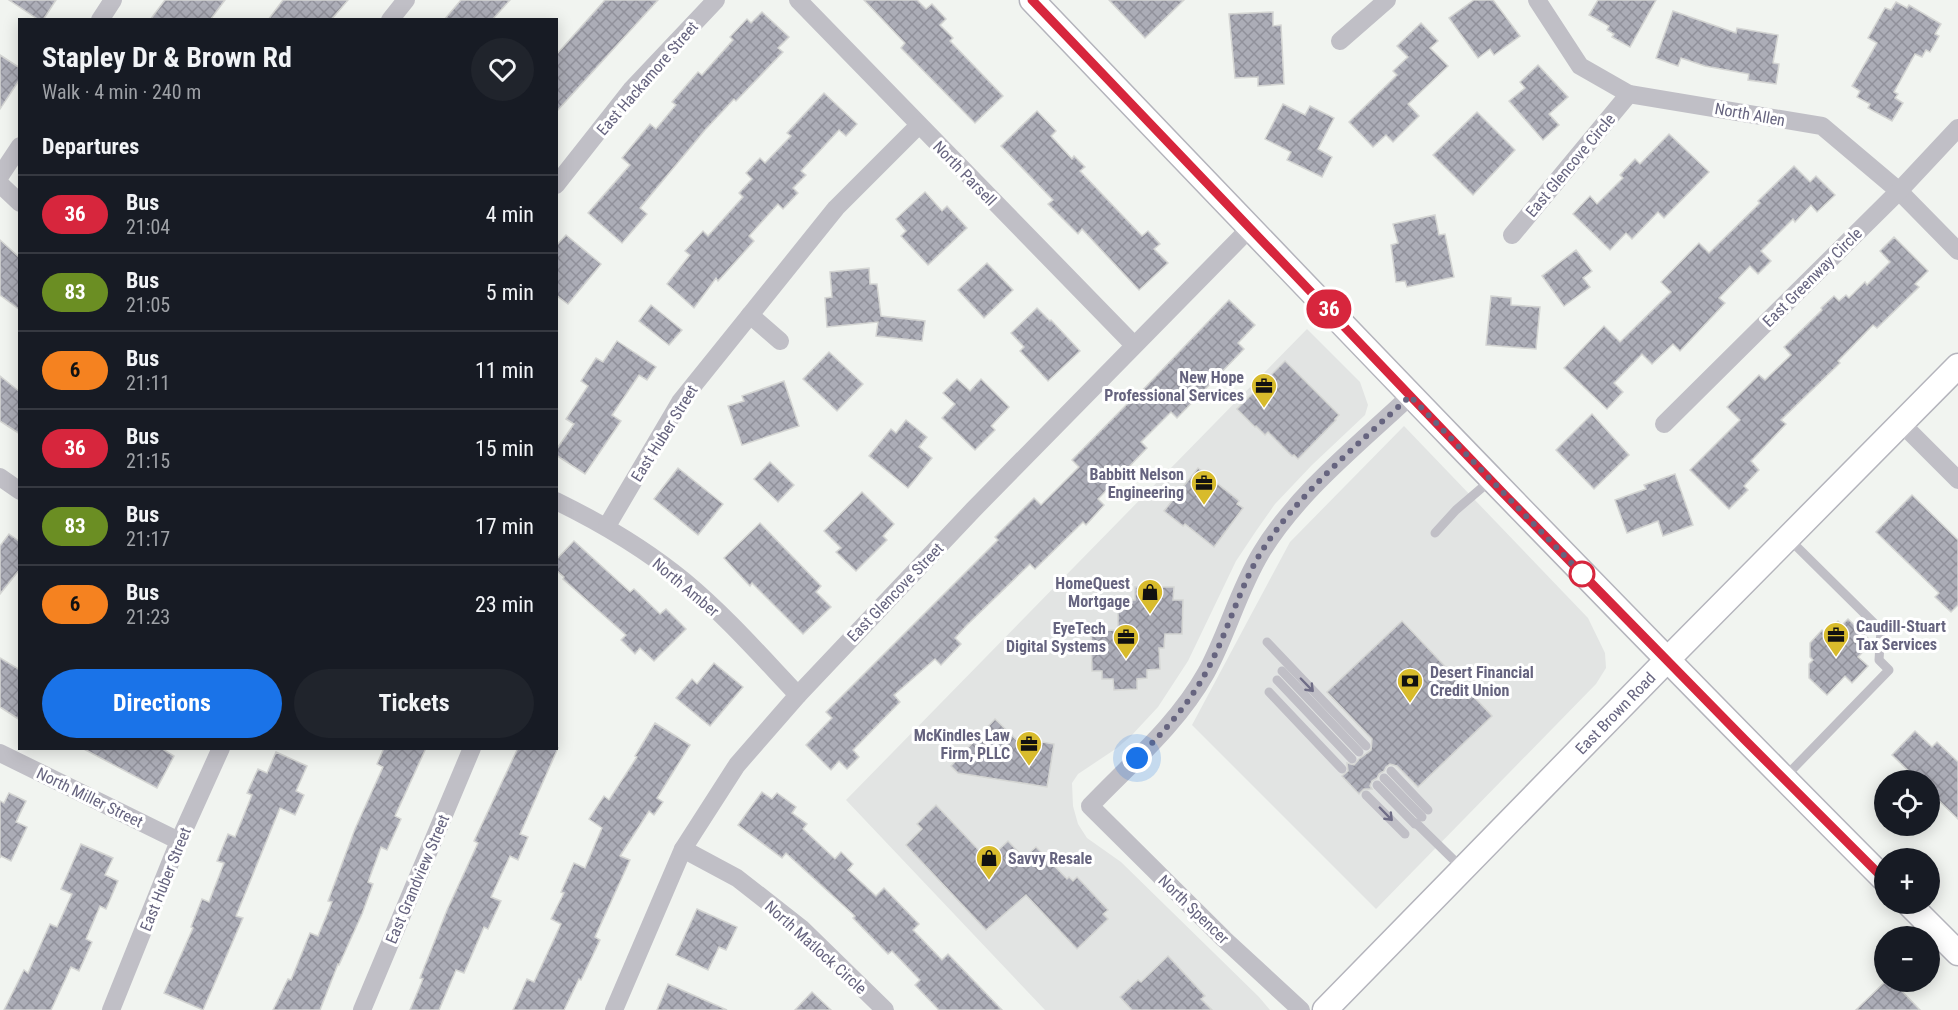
<!DOCTYPE html>
<html lang="en">
<head>
<meta charset="utf-8">
<style>
  body { margin:0; font-family:"Roboto Condensed",sans-serif; background:#20242c; color:#f1f3f6; height:100vh; display:flex; flex-direction:column; font-size:22px; white-space:nowrap }
  * { box-sizing:border-box; margin:0 }
  p { font-size:20px; color:#9ea1a6 }
  .icon { flex:none; width:33px; height:33px; fill:none; stroke:currentColor; stroke-width:2; stroke-linecap:round; stroke-linejoin:round }
  .map { position:relative; flex:1; overflow:hidden }
  .drawer { position:absolute; left:18px; top:18px; width:540px; height:732px; display:flex; flex-direction:column; background:#171b24; border-radius:0px; box-shadow:0 3px 15px #0003 }
  .drawer>* { flex:none }
  .badge { padding:0 12px; border-radius:20px; font-size:21px; line-height:39px }
  .controls { position:absolute; left:1874px; top:770px; display:grid; gap:12px }
  .controls a { display:grid; place-items:center; width:66px; height:66px; border-radius:50%; background:#171b24; box-shadow:0 3px 15px #0003; font-size:30px }
  .you { position:absolute; width:30px; height:30px; margin:-15px; border:4px solid #fff; border-radius:50%; background:#1a73e8; box-shadow:0 0 0 9px #1a73e833 }
  .map>.badge { position:absolute; translate:-50% -50%; box-shadow:0 0 0 3px #fff }
  h2 { padding:0 24px; font-size:22px; line-height:54px }
  .round { display:grid; place-items:center; flex:none; width:63px; height:63px; border-radius:32px; background:#20242c }
  .summary { display:flex; align-items:center; justify-content:space-between; height:102px; padding:0 24px }
  h1 { font-size:28px; font-weight:700; line-height:45px }
  .button { display:flex; gap:12px; margin-top:auto; padding:12px 24px }
  .button a { flex:1; height:69px; border-radius:36px; background:#1a73e8; color:#fff; font-size:24px; font-weight:700; line-height:69px; text-align:center }
  .button a+a { background:#20242c; color:#f1f3f6 }
  ul { padding:0; list-style:none }
  li { display:flex; align-items:center; gap:18px; height:78px; padding:0 24px; border-top:2px solid #363941 }
  li div { flex:1 }
  li b { display:block; font-size:22px }
  li em { font-style:normal }
  li .badge { min-width:66px; font-weight:700; text-align:center }
  .map>svg:first-child { display:block }
</style>
</head>
<body>
<div class="map">
<svg width="1958" height="1010" viewBox="0 0 1958 1010">
  <defs>
    <pattern id="building-cross-hatch" width="8" height="8" patternUnits="userSpaceOnUse" patternTransform="scale(1.5)"><rect width="8" height="8" fill="#acadb7"/><path d="M0 0l8 8M0 8l8-8" fill="none" stroke="#90909a"/></pattern>
  </defs>
  <rect width="100%" height="100%" fill="#f1f4f0"/>
  <g fill="#e2e4e3">
    <path d="M1307 329 1360 382 1368 405 1365 415 1312 465 1275 504 1256 531 1236 561 1188 661 1158 707 1131 736 1117 748 1078 774 1072 783 1073 806 1078 824 1087 838 1121 862 1259 997 1270 1010H1045L846 800Z"/>
    <path d="M1404 426 1588 618 1605 653 1606 668 1596 684 1376 909 1192 725 1290 542Z"/>
  </g>
  <g fill="url(#building-cross-hatch)" stroke="#d4d5d3" stroke-width="1.5">
    <path d="M9 0H56L43 20H39Z"/>
    <path d="M165 0H225L210 20H150Z"/>
    <path d="M283 0H348L331 20H268Z"/>
    <path d="M461 0H510L492 20H444Z"/>
    <path d="M605 0H658L556 112V55Z"/>
    <path d="M864 0H917L926 9 932 4 946 19 940 25 953 38 950 41 1003 96 975 123 901 48 905 43Z"/>
    <path d="M1109 0H1184L1145 38Z"/>
    <path d="M1474 0H1493L1520 36 1494 55 1490 49 1478 58 1449 18Z"/>
    <path d="M1598 0H1656L1630 47 1612 37 1614 34 1607 30 1609 26 1589 15Z"/>
    <path d="M1896 2 1907 8 1909 5 1941 24 1935 34 1939 36 1930 52 1926 50 1922 57 1915 54 1894 92 1898 94 1895 98 1903 103 1892 121 1868 108 1870 104 1857 97 1860 91 1852 86 1877 43 1868 38 1885 8 1891 10Z"/>
    <path d="M1673 11 1736 33 1737 28 1778 35 1773 63 1779 64 1776 84 1748 80 1749 74 1705 66 1681 58 1678 66 1656 58Z"/>
    <path d="M762 12 789 37 778 48 783 52 736 101 734 99 705 130 640 208 647 214 622 243 588 213 630 165 622 158 650 124 656 129 676 105 672 102 698 72 702 75 733 40 730 37 747 19 751 23Z"/>
    <path d="M1273 12V26L1281 25 1284 84 1258 86V77L1235 78 1229 14Z"/>
    <path d="M1421 23 1438 41 1430 48 1448 66 1408 104 1419 116 1393 142 1386 135 1373 147 1349 122 1397 75 1393 71 1408 57 1397 46Z"/>
    <path d="M0 55 20 68V79L0 109Z"/>
    <path d="M1538 65 1568 97 1549 114 1559 125 1543 140 1509 101 1525 88 1520 82Z"/>
    <path d="M824 93 857 124 846 136 839 130 801 171 806 175 793 188 798 193 783 209 778 204 749 236 754 241 718 281 716 278 694 308 667 284 690 255 685 251 703 231 708 236 743 197 739 193 752 179 746 173 760 158 765 163 791 136 787 133Z"/>
    <path d="M1283 104 1305 115 1310 106 1334 118 1318 149 1332 157 1322 177 1287 160 1291 152 1265 139Z"/>
    <path d="M1037 111 1056 131 1051 136 1072 159 1074 156 1085 167 1080 171 1142 236 1148 231 1160 244 1154 249 1168 263 1139 290 1082 229 1078 234 1048 204 1053 200 1001 146Z"/>
    <path d="M1477 112 1515 150 1473 195 1433 155Z"/>
    <path d="M1669 134 1709 172 1664 218 1658 212 1632 239 1626 233 1610 250 1573 214 1590 196 1597 204 1623 178 1620 175 1635 159 1640 164Z"/>
    <path d="M1794 166 1810 182 1816 176 1835 195 1817 212 1811 205 1795 222 1793 219 1761 251 1771 261 1758 274 1750 266 1719 298 1725 303 1680 351 1673 344 1652 364 1642 354 1614 383 1623 392 1607 409 1564 368 1604 326 1620 342 1671 292 1661 282 1699 243 1709 253 1760 203 1758 201Z"/>
    <path d="M925 192 942 211 947 206 967 228 928 265 901 236 906 231 896 219Z"/>
    <path d="M1435 215 1439 235 1445 234 1454 277 1407 287 1405 281 1396 282 1391 245 1398 243 1393 224Z"/>
    <path d="M566 235 601 264 568 304 556 295V246Z"/>
    <path d="M1894 237 1928 271 1915 284 1919 287 1877 328 1873 325 1838 361 1840 363 1781 420 1786 424 1751 461 1759 470 1744 486 1748 490 1729 509 1690 470 1740 420 1727 407 1759 375 1765 380 1791 355 1784 347 1822 310 1821 308 1834 296 1839 301 1846 295 1849 298 1865 282 1867 285 1890 262 1880 251Z"/>
    <path d="M0 240 20 258V310L0 295Z"/>
    <path d="M1576 250 1592 271 1583 278 1590 287 1564 306 1542 276Z"/>
    <path d="M987 263 1013 290 984 318 958 290Z"/>
    <path d="M869 268 870 284H877L881 316 925 321 922 341 876 336 878 322 827 327 825 298 832 297 830 272Z"/>
    <path d="M1491 296 1511 298V305L1540 307 1536 349 1486 345Z"/>
    <path d="M1229 300 1255 325 1238 343 1244 349 1177 418 1171 412 1141 442 1147 448 1098 499 1104 505 1086 525 1083 522 1035 569 1030 564 967 625 955 638 961 644 941 665 935 659 894 695 900 702 853 750 859 757 847 769 839 761 831 770 806 745 832 718 826 712 998 540 995 537 1034 498 1041 505 1079 467 1072 460 1133 398 1134 399Z"/>
    <path d="M651 305 682 330 669 345 639 321Z"/>
    <path d="M1037 308 1050 321 1051 320 1080 351 1048 381 1020 351 1024 347 1011 333Z"/>
    <path d="M617 341 656 367 647 380 639 375 612 415 621 421 585 474 556 455V450L574 424 566 419 588 386 581 381 596 358 603 362Z"/>
    <path d="M829 352 863 384 837 411 803 379Z"/>
    <path d="M1285 361 1339 415 1335 419 1336 420 1298 459 1294 455 1292 456 1268 432 1265 435 1256 426 1255 427 1237 409Z"/>
    <path d="M0 376 20 392V434L0 421Z"/>
    <path d="M957 379 970 391 981 379 1009 407 991 426 995 430 975 450 942 418 955 404 943 393Z"/>
    <path d="M784 381 799 426 742 445 728 406 744 401 742 396Z"/>
    <path d="M1592 414 1629 455 1594 489 1556 450Z"/>
    <path d="M906 420 927 437 919 447 932 458 908 488 869 456 891 429 896 433Z"/>
    <path d="M770 462 794 485 778 502 754 479Z"/>
    <path d="M678 468 723 504 698 535 654 499Z"/>
    <path d="M1198 468 1239 501 1237 504 1243 508 1214 547 1185 524 1183 526 1164 511Z"/>
    <path d="M1675 474 1693 525 1663 536 1658 521 1627 533 1615 500 1646 489 1644 485Z"/>
    <path d="M862 492 894 524 883 536 887 540 856 571 836 552 841 548 824 531Z"/>
    <path d="M1912 495 1958 540V605L1951 612 1935 597 1939 593 1876 532Z"/>
    <path d="M760 523 821 586 816 592 831 607 803 634 752 583 750 586 724 558Z"/>
    <path d="M9 534 20 542V569L0 594V546Z"/>
    <path d="M574 541 630 592 634 589 660 614 666 609 686 629 654 661 640 648 635 654 621 640 626 635 563 579 564 577 556 570V560Z"/>
    <path d="M1135 587H1174L1173 600H1183L1182 634H1165L1164 648H1159L1160 669 1147 670V678L1137 679V689L1114 690 1113 679H1102V671H1092L1091 631 1118 630V604L1131 605V600H1135Z"/>
    <path d="M1848 619 1872 642 1858 657 1868 666 1852 683 1845 676 1827 695 1809 678V664L1813 660 1810 657V643L1822 630 1826 634 1838 621 1842 625Z"/>
    <path d="M1402 621 1492 716 1418 787 1397 766 1390 764 1386 767 1384 771 1379 774 1377 778 1372 781 1370 786 1372 789H1364L1359 794 1342 776 1348 771 1347 763 1354 765 1359 759 1371 750 1372 739 1327 692Z"/>
    <path d="M0 658 20 670V720L0 707Z"/>
    <path d="M714 663 743 687 710 726 676 698 692 679 697 684Z"/>
    <path d="M995 719 1034 757 1036 741 1054 744 1047 787 958 773 951 766Z"/>
    <path d="M655 723 690 745 657 798 663 802 654 815 649 811 620 856 630 860 595 937 600 940 581 980 579 979 564 1010H513L527 979 534 982 561 924 551 919 564 893 561 892 574 863 585 868 602 828 589 819 604 796 609 800 637 757 635 756Z"/>
    <path d="M1915 731 1932 747 1937 742 1958 762V819L1929 791V780H1918L1892 755Z"/>
    <path d="M82 748H161L174 756 157 788Z"/>
    <path d="M384 748H426L395 816 401 819 387 850 381 847 368 882 373 884 362 914 339 965 338 964 320 1010H273L288 979 291 980 310 933 318 936 332 902 328 901 355 829 383 767 377 764Z"/>
    <path d="M518 748H558L520 834 528 837 518 860 510 856 491 897 501 901 488 929 484 927 464 973 456 970 439 1010H410L423 979 420 978 447 910 478 843 474 841Z"/>
    <path d="M276 752 307 766 296 791 304 795 295 815 280 808 236 916 243 918 203 1010 164 993 193 928 191 927 202 899 209 902 224 863 217 861 228 834 235 837 252 795 247 793 258 769 267 773Z"/>
    <path d="M762 792 772 799 777 793 796 807 792 813 807 824 803 829 835 859 841 852 853 864 848 870 876 896 884 888 919 924 913 930 942 960 948 954 1002 1010H939L915 985 920 980 892 951 888 954 853 918 855 916 786 853 782 858 738 825Z"/>
    <path d="M9 793 26 801 16 822 27 827 11 861 1 856 0 858V801L4 803Z"/>
    <path d="M936 805 988 860 1008 841 1024 858 1036 847 1067 879 1069 877 1073 881 1077 877 1108 910 1103 914 1108 919 1077 949 1026 895 986 930 906 845 922 829 917 824Z"/>
    <path d="M81 844 113 858 105 875 118 881 106 909 100 906 86 939 92 942 79 971 71 967 51 1010H4L24 970 28 973 50 924 57 927 72 894 61 889Z"/>
    <path d="M697 909 737 927 726 950 719 947 708 970 676 955Z"/>
    <path d="M1168 956 1205 996 1201 999 1212 1010H1132L1120 997 1138 980 1141 982Z"/>
    <path d="M1886 981H1892L1920 1010H1856Z"/>
    <path d="M668 984 727 1010H657Z"/>
    <path d="M812 992 831 1010H795Z"/>
  </g>
  <g fill="none" stroke-linecap="round" stroke-linejoin="round">
    <g stroke="#b4b4bc" stroke-width="27">
      <g id="secondary">
        <path d="M1032 0C1314 295 1596 590 1884 879"/>
        <path d="M1908 903 1958 953"/>
        <path d="M1325 1010 1667 660 1958 366"/>
      </g>
    </g>
    <g stroke="#c0bfc6" stroke-width="9">
      <path d="M1435 533 1456 510 1491 480"/>
      <path d="M1267 642 1366 746"/>
      <path d="M1282 671 1359 752"/>
      <path d="M1277 680 1352 759"/>
      <path d="M1269 692 1342 769"/>
      <path d="M1391 771 1428 810"/>
      <path d="M1384 778 1422 817"/>
      <path d="M1784 778 1889 670 1879 660 1881 630 1789 539"/>
      <path d="M1377 785 1415 824"/>
      <path d="M1366 795 1405 834"/>
      <path d="M1416 823 1462 868"/>
    </g>
    <g stroke="#c0bfc6" stroke-width="18">
      <path d="M798 0 1134 345"/>
      <path d="M1537 0 1580 66 1629 94 1822 126 1899 191 1958 251"/>
      <path d="M100 20 113 0"/>
      <path d="M390 20 406 0"/>
      <path d="M1340 41 1387 0"/>
      <path d="M0 176 20 146"/>
      <path d="M0 184 20 203"/>
      <path d="M556 185 631 90 716 0"/>
      <path d="M1512 235 1629 94"/>
      <path d="M750 315 780 341"/>
      <path d="M1901 423 1958 480"/>
      <path d="M1664 424 1899 191 1958 128"/>
      <path d="M0 477 20 491"/>
      <path d="M556 501C601 523 645 549 684 581 725 615 761 656 798 695"/>
      <path d="M607 526 680 402 836 208 919 125"/>
      <path d="M0 753 179 841"/>
      <path d="M683 849 737 878 801 928 885 1010"/>
      <path d="M111 1010 179 841 221 748"/>
      <path d="M362 1010 472 748"/>
      <path d="M614 1010 683 849 737 765 798 695 973 510 1251 227"/>
      <path d="M1301 1010 1224 939 1090 806C1130 764 1177 725 1206 673 1227 635 1238 591 1261 553 1297 493 1359 444 1410 396"/>
    </g>
    <use href="#secondary" stroke="#fff" stroke-width="24"/>
  </g>
  <defs><path id="oneway-shaft" d="M-6 0H5M1.5-3L5.5 0L1.5 3" fill="none" stroke-width="1.6" stroke-linecap="round" stroke-linejoin="round" transform="scale(1.5)"/></defs>
  <g stroke="#6f6d86">
    <use href="#oneway-shaft" transform="translate(1307 685) rotate(46)"/>
    <use href="#oneway-shaft" transform="translate(1386 814) rotate(46)"/>
  </g>
  <g fill="none" stroke-linecap="round" stroke-linejoin="round">
    <g stroke="#fff" stroke-width="14">
      <path id="line" d="M1032 0 1504 494 1745 740 1884 879"/>
    </g>
    <use href="#line" stroke="#d7263d" stroke-width="9"/>
    <path stroke="#66647f" stroke-width="6" stroke-dasharray="0 10.8" d="M1137 758C1163 733 1188 705 1205 674 1227 635 1238 591 1260 554 1296 495 1360 443 1410 396L1582 574"/>
  </g>
  <defs>
    <g id="office-pin" transform="scale(1.35)"><path d="M0 17L-7.5 6A9.5 9.5 0 1 1 7.5 6Z" fill="#d8bb2c" stroke="#fff"/><path d="M-6-3h4V-5.5h4V-3h4V5H-6ZM-1-4.5V-3h2v-1.5ZM-6 0V1H6V0Z" fill="#111"/></g>
    <g id="shop-pin" transform="scale(1.35)"><path d="M0 17L-7.5 6A9.5 9.5 0 1 1 7.5 6Z" fill="#d8bb2c" stroke="#fff"/><path d="M-5-2.5h2.3a2.7 3.5 0 0 1 5.4 0H5L5.5 6h-11ZM-1.5-2.5h3a1.5 2.3 0 0 0-3 0Z" fill="#111"/></g>
    <g id="bank-pin" transform="scale(1.35)"><path d="M0 17L-7.5 6A9.5 9.5 0 1 1 7.5 6Z" fill="#d8bb2c" stroke="#fff"/><path d="M-6-4H6V4H-6ZM0-2.3a2.3 2.3 0 1 0 0 4.6a2.3 2.3 0 1 0 0-4.6Z" fill="#111"/></g>
  </defs>
  <g fill-rule="evenodd">
    <use href="#office-pin" x="1264" y="386"/>
    <use href="#office-pin" x="1204" y="483"/>
    <use href="#shop-pin" x="1150" y="592"/>
    <use href="#office-pin" x="1836" y="635"/>
    <use href="#office-pin" x="1126" y="637"/>
    <use href="#bank-pin" x="1410" y="681"/>
    <use href="#office-pin" x="1029" y="744"/>
    <use href="#shop-pin" x="989" y="858"/>
  </g>
  <circle fill="#fff" stroke="#d7263d" stroke-width="3" cx="1582" cy="574" r="12"/>
  <g text-anchor="middle" stroke-width="6" stroke-linejoin="round" paint-order="stroke">
    <g font-size="16" fill="#66647f" stroke="#fff">
      <text transform="translate(647 78) rotate(-49)" y="6">East Hackamore Street</text>
      <text transform="translate(1750 114) rotate(10)" y="6">North Allen</text>
      <text transform="translate(1570 165) rotate(-50)" y="6">East Glencove Circle</text>
      <text transform="translate(965 173) rotate(46)" y="6">North Parsell</text>
      <text transform="translate(1812 277) rotate(-45)" y="6">East Greenway Circle</text>
      <text transform="translate(664 433) rotate(-58)" y="6">East Huber Street</text>
      <text transform="translate(686 587) rotate(40)" y="6">North Amber</text>
      <text transform="translate(895 592) rotate(-46)" y="6">East Glencove Street</text>
      <text transform="translate(1615 713) rotate(-46)" y="6">East Brown Road</text>
      <text transform="translate(90 797) rotate(26)" y="6">North Miller Street</text>
      <text transform="translate(165 879) rotate(-68)" y="6">East Huber Street</text>
      <text transform="translate(417 879) rotate(-67)" y="6">East Grandview Street</text>
      <text transform="translate(1194 909) rotate(44)" y="6">North Spencer</text>
      <text transform="translate(816 947) rotate(42)" y="6">North Matlock Circle</text>
    </g>
    <g font-size="16" font-weight="bold" fill="#66647f" stroke="#fff" text-anchor="end">
      <text x="1244" y="383">New Hope<tspan x="1244" dy="18">Professional Services</tspan></text>
      <text x="1184" y="480">Babbitt Nelson<tspan x="1184" dy="18">Engineering</tspan></text>
      <text x="1130" y="589">HomeQuest<tspan x="1130" dy="18">Mortgage</tspan></text>
      <text x="1856" y="632" text-anchor="start">Caudill-Stuart<tspan x="1856" dy="18">Tax Services</tspan></text>
      <text x="1106" y="634">EyeTech<tspan x="1106" dy="18">Digital Systems</tspan></text>
      <text x="1430" y="678" text-anchor="start">Desert Financial<tspan x="1430" dy="18">Credit Union</tspan></text>
      <text x="1010" y="741">McKindles Law<tspan x="1010" dy="18">Firm, PLLC</tspan></text>
      <text x="1008" y="864" text-anchor="start">Savvy Resale</text>
    </g>
  </g>
</svg>
<div class="controls">
<a><svg class="icon" aria-label="locate" viewBox="0 0 24 24"><circle cx="12" cy="12" r="6"/><path d="M12 2v4M12 18v4M2 12h4M18 12h4"/></svg></a>
<a>+</a>
<a>−</a>
</div>
<div class="you" style="left:1137px;top:758px"></div>
<b class="badge" style="left:1329px;top:309px;background:#d7263d;color:#fff">36</b>
<section class="drawer">
<div class="summary"><div><h1>Stapley Dr &amp; Brown Rd</h1><p>Walk · 4 min · 240 m</p></div><a class="round"><svg class="icon" aria-label="heart" viewBox="0 0 24 24"><path d="M12 20l-8-8c-3-5 5-10 8-4 3-6 11-1 8 4z"/></svg></a></div>
<h2>Departures</h2>
<ul>
<li><span class="badge" style="background:#d7263d;color:#fff">36</span><div><b>Bus</b><p>21:04</p></div><em>4 min</em></li>
<li><span class="badge" style="background:#6b8e23;color:#fff">83</span><div><b>Bus</b><p>21:05</p></div><em>5 min</em></li>
<li><span class="badge" style="background:#f58220;color:#111">6</span><div><b>Bus</b><p>21:11</p></div><em>11 min</em></li>
<li><span class="badge" style="background:#d7263d;color:#fff">36</span><div><b>Bus</b><p>21:15</p></div><em>15 min</em></li>
<li><span class="badge" style="background:#6b8e23;color:#fff">83</span><div><b>Bus</b><p>21:17</p></div><em>17 min</em></li>
<li><span class="badge" style="background:#f58220;color:#111">6</span><div><b>Bus</b><p>21:23</p></div><em>23 min</em></li>
</ul>
<div class="button"><a>Directions</a><a>Tickets</a></div>
</section>
</div>
</body>
</html>
